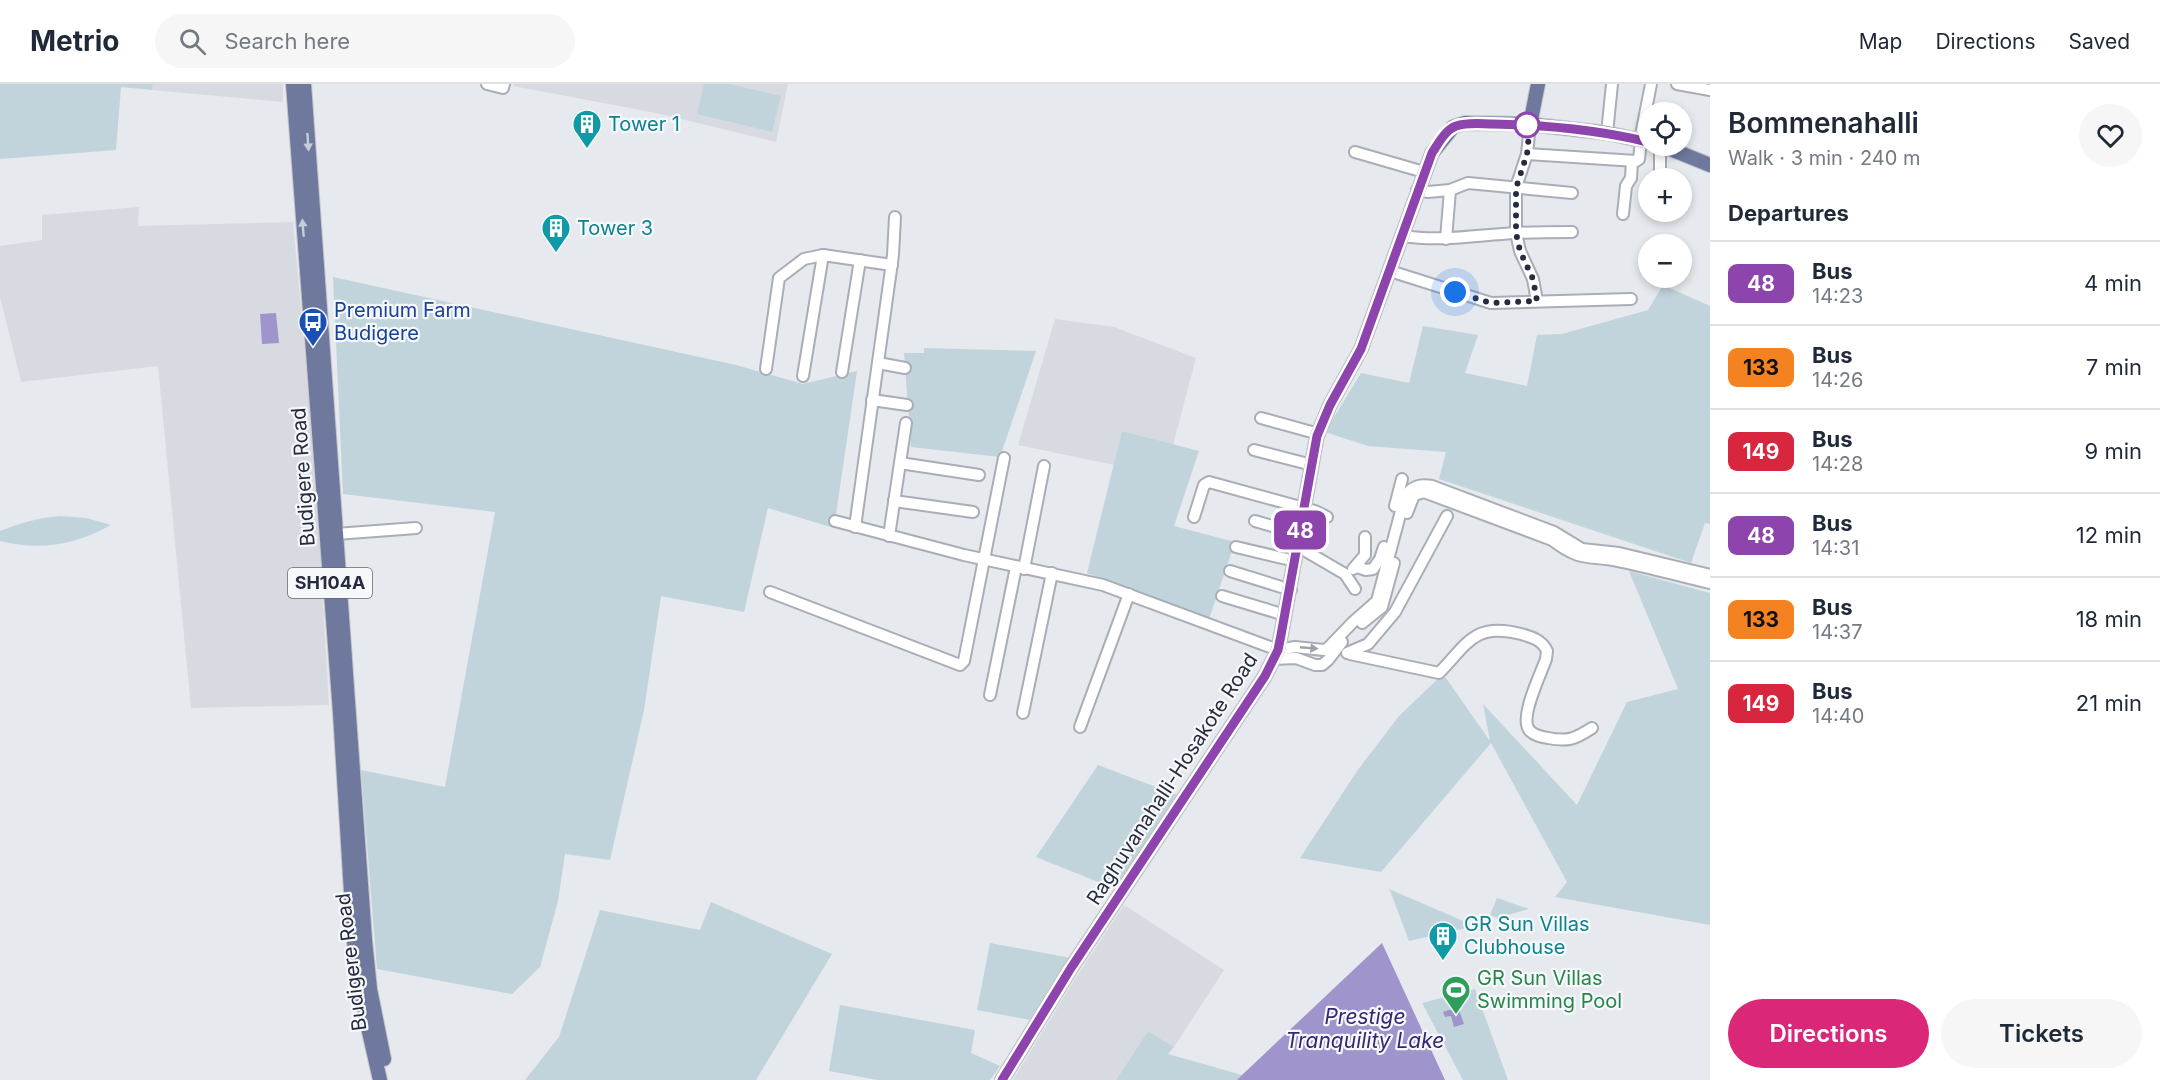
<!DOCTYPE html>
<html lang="en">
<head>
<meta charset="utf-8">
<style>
  body { margin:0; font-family:Inter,sans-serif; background:#f6f6f7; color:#1f2937; height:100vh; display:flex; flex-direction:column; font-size:22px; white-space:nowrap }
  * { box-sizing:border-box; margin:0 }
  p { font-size:20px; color:#747a83 }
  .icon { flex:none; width:33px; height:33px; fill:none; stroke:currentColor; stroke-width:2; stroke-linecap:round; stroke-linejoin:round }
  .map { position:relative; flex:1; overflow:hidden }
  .drawer { display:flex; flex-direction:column; background:#fff; width:450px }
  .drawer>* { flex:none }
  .badge { padding:0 12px; border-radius:9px; font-size:21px; line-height:39px }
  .fabs { position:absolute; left:1638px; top:18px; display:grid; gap:12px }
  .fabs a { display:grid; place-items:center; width:54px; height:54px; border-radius:50%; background:#fff; box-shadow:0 3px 9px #0003; font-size:30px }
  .you { position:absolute; width:30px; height:30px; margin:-15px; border:4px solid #fff; border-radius:50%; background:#1a73e8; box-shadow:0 0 0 9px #1a73e833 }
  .map>.badge { position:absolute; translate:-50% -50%; box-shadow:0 0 0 3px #fff }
  h2 { padding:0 18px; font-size:22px; line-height:54px }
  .round { display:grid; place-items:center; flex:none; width:63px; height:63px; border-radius:32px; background:#f6f6f7 }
  .head { display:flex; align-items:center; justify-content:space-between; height:102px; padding:0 18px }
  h1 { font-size:28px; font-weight:600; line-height:45px }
  .button { display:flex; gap:12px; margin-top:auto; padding:12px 18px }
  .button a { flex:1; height:69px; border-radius:36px; background:#db2777; color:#fff; font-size:24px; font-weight:600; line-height:69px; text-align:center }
  .button a+a { background:#f6f6f7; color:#1f2937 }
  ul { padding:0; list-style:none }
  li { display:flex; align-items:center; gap:18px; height:84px; padding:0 18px; border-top:2px solid #e0e1e3 }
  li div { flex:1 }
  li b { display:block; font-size:22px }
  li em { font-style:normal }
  li .badge { min-width:66px; font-weight:700; text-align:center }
  header { display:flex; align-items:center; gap:36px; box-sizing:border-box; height:84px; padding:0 30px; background:#fff; border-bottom:2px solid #e0e1e3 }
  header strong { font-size:28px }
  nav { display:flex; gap:33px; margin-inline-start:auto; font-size:21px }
  .search { width:420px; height:54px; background:#f6f6f7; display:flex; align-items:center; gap:15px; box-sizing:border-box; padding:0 21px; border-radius:33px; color:#747a83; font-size:22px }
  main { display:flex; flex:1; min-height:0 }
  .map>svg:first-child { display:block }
</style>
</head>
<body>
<header>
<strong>Metrio</strong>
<div class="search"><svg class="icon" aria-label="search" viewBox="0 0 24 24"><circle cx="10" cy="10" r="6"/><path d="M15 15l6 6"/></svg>Search here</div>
<nav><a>Map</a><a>Directions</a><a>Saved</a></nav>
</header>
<main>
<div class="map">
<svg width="1710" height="996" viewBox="0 0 1710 996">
  <rect width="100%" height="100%" fill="#e6e9ed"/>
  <g fill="#d7dbe1">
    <path d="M153 0H283V18L152 6Z"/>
    <path d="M514 0H788L776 58 656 29 513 2Z"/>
    <path d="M139 123 138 142 293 138 314 364 329 621 191 624 158 282 21 298 0 213V162L42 156V131Z"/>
    <path d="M1055 235 1114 243 1196 274 1173 361 1122 347 1114 381 1018 361Z"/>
    <path d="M1124 821 1224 886 1174 963 1148 947 1116 996H1013L1073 898Z"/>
  </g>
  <g fill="#c1d4dc">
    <path d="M0 0H153L152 6 121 3 116 66 0 75Z"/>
    <path d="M704 0H730L781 12 772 48 697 30Z"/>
    <path d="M333 193 736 281 803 300 857 287 834 444 768 424 744 528 661 512 644 626 610 776 565 770 558 817 540 883 512 910 377 885 361 686 445 703 495 428 343 410Z"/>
    <path d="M1663 201 1710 222V440L1705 439 1691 479 1439 395 1446 368 1368 362 1325 348 1361 289 1409 299 1423 242 1478 251 1465 289 1527 302 1537 251 1562 250 1648 226Z"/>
    <path d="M924 264 1036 267 1000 373 911 363 904 269H924Z"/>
    <path d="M1122 347 1199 367 1174 442 1235 458 1209 535 1087 489Z"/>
    <path d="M60 432 86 434 111 441C76 461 39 467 0 457V447C20 439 38 434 60 432Z"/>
    <path d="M1629 487 1710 509V841L1555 813 1567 798 1491 659 1381 788 1300 774 1357 687 1399 632 1443 590 1490 657 1483 620 1577 721 1627 618 1678 605Z"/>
    <path d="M1098 681 1177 711 1116 805 1036 773Z"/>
    <path d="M1389 804V805L1475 842 1409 857Z"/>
    <path d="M1497 814 1529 825 1497 834 1490 831Z"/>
    <path d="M711 818 832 870 756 996H525L559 953 600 826 700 846Z"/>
    <path d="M990 859 1071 874 1030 936 977 926Z"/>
    <path d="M1475 905 1508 996H1463L1422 919Z"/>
    <path d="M840 921 975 946 971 969 1000 982 990 996H878L829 987Z"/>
    <path d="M1148 947 1174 963 1168 970 1242 991 1237 996H1116Z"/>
  </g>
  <g fill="#9f94cc">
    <path d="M276 229 279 259 262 260 260 230Z"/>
    <path d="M1382 859 1445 996H1237L1242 991Z"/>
    <path d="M1458 923 1464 940 1454 943 1451 932 1445 933 1443 928Z"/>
  </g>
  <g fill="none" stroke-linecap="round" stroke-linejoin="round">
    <g stroke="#a9adb5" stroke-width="14">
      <g id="minor">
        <path d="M487 0 503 4 504 0"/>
        <path d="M1677 0 1710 6"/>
        <path d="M1530 41 1527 70 1516 103V149L1520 167 1533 195 1537 217"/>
        <path d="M1607 49 1612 0"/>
        <path d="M1640 56 1651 0"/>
        <path d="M1355 68 1424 88"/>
        <path d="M1527 70 1636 77 1639 75 1641 56"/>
        <path d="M1660 94V62"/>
        <path d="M1417 106 1428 108 1450 106 1468 99 1572 109"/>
        <path d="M1623 130 1626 102 1631 94 1632 77"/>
        <path d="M1403 152C1441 158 1477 151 1516 149 1534 148 1553 148 1572 148"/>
        <path d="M1446 155 1450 106"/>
        <path d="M1390 187 1491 219 1631 215"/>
        <path d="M878 279 905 284"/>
        <path d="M766 285 779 194 804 175 823 171 892 181"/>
        <path d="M842 288 860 176"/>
        <path d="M803 292 823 171"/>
        <path d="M872 316 907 321"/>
        <path d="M1261 334 1319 350"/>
        <path d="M1254 366 1312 381"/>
        <path d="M900 379 979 391"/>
        <path d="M894 417 973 428"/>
        <path d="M1395 422 1402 395"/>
        <path d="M1407 429 1414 411 1424 408 1552 456C1581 478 1586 471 1618 477 1649 483 1679 492 1710 499"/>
        <path d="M1194 433 1204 401 1209 398 1315 427 1327 433"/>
        <path d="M835 437 964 471 1103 501 1278 566 1295 563 1324 566 1327 565 1353 538 1377 517 1405 412C1412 402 1420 400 1432 402L1554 448 1582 465 1619 469 1710 491"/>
        <path d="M1255 437 1299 450"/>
        <path d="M855 443 893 171 895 133"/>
        <path d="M336 450 416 444"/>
        <path d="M889 452 906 339"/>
        <path d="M1297 462 1345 490 1355 505"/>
        <path d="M1236 463 1295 477"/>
        <path d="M1357 483 1366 486 1373 485 1380 475 1384 463"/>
        <path d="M1024 485 1044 382"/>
        <path d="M1353 485 1365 471V453"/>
        <path d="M1230 487 1291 506"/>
        <path d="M770 508 960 581 964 577 1004 374"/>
        <path d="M1222 512 1285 531"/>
        <path d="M1362 539 1382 523 1394 479"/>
        <path d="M1347 569 1368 560 1395 528 1447 432"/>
        <path d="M1350 570 1439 589C1468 559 1475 538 1521 550 1532 553 1542 556 1547 567L1546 575C1541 590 1518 635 1530 647 1535 652 1542 653 1548 654 1568 658 1575 655 1592 644"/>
        <path d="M1273 575 1296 574 1315 581H1322L1328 576 1342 558"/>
        <path d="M990 611 1016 483"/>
        <path d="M1023 629 1052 489"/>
        <path d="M1080 643 1129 510"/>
      </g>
    </g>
    <g stroke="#c2c4c9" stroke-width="16">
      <g id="major">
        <path d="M293 0 340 629 354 857 360 908 380 996"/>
        <path d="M304 0 365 856 370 905 384 975"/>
        <path d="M1530 41 1538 0"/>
        <path d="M1663 62 1710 81"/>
        <path d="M1002 996 1071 884 1265 592 1278 566 1281 551 1317 352 1330 321 1361 265 1432 69 1453 43 1465 39 1527 40 1607 49 1648 58"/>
      </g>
    </g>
    <use href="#minor" stroke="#fff" stroke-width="10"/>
    <use href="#major" stroke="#6f799e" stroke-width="14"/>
  </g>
  <defs><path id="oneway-solid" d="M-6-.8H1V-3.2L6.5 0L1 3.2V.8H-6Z" transform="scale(1.5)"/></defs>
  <g fill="#c7ccda">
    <use href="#oneway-solid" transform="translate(308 58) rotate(86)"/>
    <use href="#oneway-solid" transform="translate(303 144) rotate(-95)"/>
  </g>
  <use fill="#9da0a8" href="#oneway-solid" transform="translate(1309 564) rotate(5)"/>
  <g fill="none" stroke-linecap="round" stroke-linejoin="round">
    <g stroke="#fff" stroke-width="14">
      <path id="line" d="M1002 996 1071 884 1265 592 1278 566 1281 551 1317 352 1330 321 1361 265 1432 69C1438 60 1445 46 1456 42 1468 38 1481 40 1493 40 1545 41 1598 46 1648 58"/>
    </g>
    <use href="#line" stroke="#8e44ad" stroke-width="9"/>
    <path stroke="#262c3e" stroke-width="6" stroke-dasharray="0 10.8" d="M1455 208 1491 219 1537 217 1533 195 1520 167 1516 149V104L1527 70 1530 41H1527"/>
  </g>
  <defs>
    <g id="building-pin" transform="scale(1.5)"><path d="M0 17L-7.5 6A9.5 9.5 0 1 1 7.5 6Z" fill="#0f9aa8" stroke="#f6f8fa"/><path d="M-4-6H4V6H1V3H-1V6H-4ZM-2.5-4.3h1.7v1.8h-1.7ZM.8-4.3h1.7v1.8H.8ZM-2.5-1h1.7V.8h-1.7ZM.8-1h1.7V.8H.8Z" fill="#fff"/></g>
    <g id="bus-pin" transform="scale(1.5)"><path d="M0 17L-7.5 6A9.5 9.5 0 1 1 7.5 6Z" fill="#1a4fb4" stroke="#f6f8fa"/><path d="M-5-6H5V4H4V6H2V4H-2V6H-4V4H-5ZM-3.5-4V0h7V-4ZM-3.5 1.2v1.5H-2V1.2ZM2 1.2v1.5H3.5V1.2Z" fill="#fff"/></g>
    <g id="stadium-pin" transform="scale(1.5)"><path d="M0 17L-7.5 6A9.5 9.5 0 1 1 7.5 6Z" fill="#2e9e5b" stroke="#f6f8fa"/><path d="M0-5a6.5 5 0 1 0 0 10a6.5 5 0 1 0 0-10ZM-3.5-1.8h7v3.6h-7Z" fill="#fff"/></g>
  </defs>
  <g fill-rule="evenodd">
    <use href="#building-pin" x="587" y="40"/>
    <use href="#building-pin" x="556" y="144"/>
    <use href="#bus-pin" x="313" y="238"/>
    <use href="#building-pin" x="1443" y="852"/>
    <use href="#stadium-pin" x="1456" y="906"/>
  </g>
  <circle fill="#fff" stroke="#8e44ad" stroke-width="3" cx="1527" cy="41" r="12"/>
  <g text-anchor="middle" stroke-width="4.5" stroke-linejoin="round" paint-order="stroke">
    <rect fill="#f6f8fa" stroke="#646976" stroke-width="1.5" x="288" y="484" width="84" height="30" rx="4.5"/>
    <g font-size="18" font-weight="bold" fill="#262c3e">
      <text x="330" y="505">SH104A</text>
    </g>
    <g font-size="20" fill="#0d838f" stroke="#f6f8fa" text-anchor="start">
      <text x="608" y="47">Tower 1</text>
      <text x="577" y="151">Tower 3</text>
      <text x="1464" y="847">GR Sun Villas<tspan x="1464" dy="23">Clubhouse</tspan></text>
    </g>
    <g font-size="20" fill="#164399" stroke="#f6f8fa" text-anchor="start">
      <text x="334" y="233">Premium Farm<tspan x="334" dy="23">Budigere</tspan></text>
    </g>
    <g font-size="20" fill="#262c3e" stroke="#f6f8fa">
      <text transform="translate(303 393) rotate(-94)" y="7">Budigere Road</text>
      <text transform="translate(1172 695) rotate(-57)" y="7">Raghuvanahalli-Hosakote Road</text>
      <text transform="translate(351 878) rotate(-97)" y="7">Budigere Road</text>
    </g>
    <g font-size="20" fill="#27864d" stroke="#f6f8fa" text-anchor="start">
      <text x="1477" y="901">GR Sun Villas<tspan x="1477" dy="23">Swimming Pool</tspan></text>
    </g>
    <g font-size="21" font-style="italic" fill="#362674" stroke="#f6f8fa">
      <text x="1365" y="940">Prestige<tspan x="1365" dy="24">Tranquility Lake</tspan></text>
    </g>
  </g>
</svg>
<div class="fabs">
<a><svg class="icon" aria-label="locate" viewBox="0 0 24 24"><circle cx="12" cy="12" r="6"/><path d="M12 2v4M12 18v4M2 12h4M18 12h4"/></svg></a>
<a>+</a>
<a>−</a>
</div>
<div class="you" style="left:1455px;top:208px"></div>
<b class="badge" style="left:1300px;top:446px;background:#8e44ad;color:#fff">48</b>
</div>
<section class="drawer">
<div class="head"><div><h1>Bommenahalli</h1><p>Walk · 3 min · 240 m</p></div><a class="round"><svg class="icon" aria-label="heart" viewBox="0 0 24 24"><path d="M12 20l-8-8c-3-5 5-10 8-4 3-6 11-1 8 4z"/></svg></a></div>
<h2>Departures</h2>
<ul>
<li><span class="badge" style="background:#8e44ad;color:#fff">48</span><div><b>Bus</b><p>14:23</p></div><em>4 min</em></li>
<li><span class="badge" style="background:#f58220;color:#111">133</span><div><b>Bus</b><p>14:26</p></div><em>7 min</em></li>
<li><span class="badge" style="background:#d7263d;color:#fff">149</span><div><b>Bus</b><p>14:28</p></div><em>9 min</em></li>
<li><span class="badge" style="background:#8e44ad;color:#fff">48</span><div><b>Bus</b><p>14:31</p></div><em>12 min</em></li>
<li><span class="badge" style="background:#f58220;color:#111">133</span><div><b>Bus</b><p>14:37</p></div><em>18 min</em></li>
<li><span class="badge" style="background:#d7263d;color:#fff">149</span><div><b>Bus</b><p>14:40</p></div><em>21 min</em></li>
</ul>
<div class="button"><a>Directions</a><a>Tickets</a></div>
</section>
</main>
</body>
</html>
